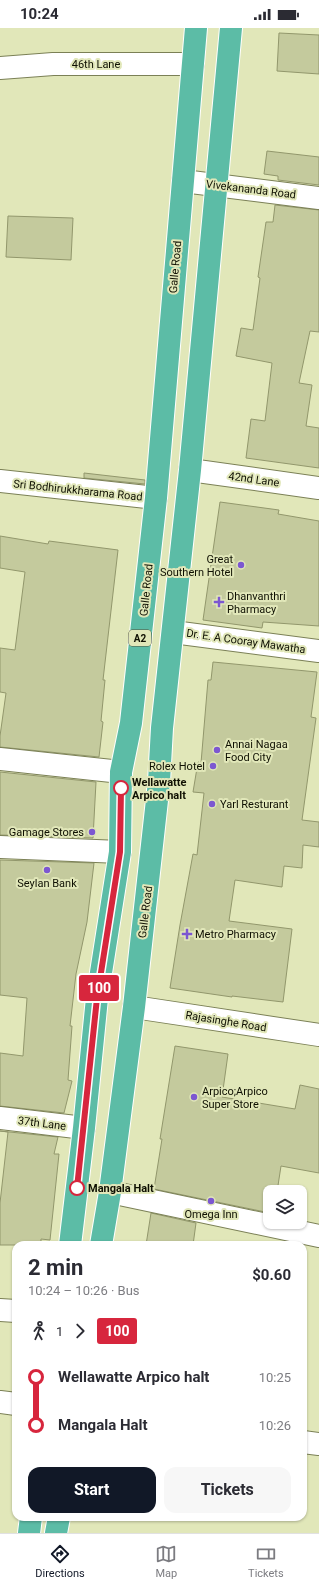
<!DOCTYPE html>
<html lang="en">
<head>
<meta charset="utf-8">
<style>
  body { margin:0; font-family:Roboto,sans-serif; background:#f7f7f7; color:#2b2b33; height:100vh; display:flex; flex-direction:column; font-size:15px; white-space:nowrap }
  * { box-sizing:border-box; margin:0 }
  p { font-size:13px; color:#7c7c81 }
  .icon { flex:none; width:22px; height:22px; fill:none; stroke:currentColor; stroke-width:2; stroke-linecap:round; stroke-linejoin:round }
  .map { position:relative; flex:1; overflow:hidden }
  .side { position:absolute; left:12px; top:1213px; width:295px; height:280px; display:flex; flex-direction:column; background:#fff; border-radius:12px; box-shadow:0 1px 3px #0004 }
  .side>* { flex:none }
  .badge { padding:0 8px; border-radius:3px; font-size:14px; line-height:26px }
  .fabs { position:absolute; left:263px; top:1157px; display:grid; gap:8px }
  .fabs a { display:grid; place-items:center; width:44px; height:44px; border-radius:8px; background:#fff; box-shadow:0 1px 3px #0004; font-size:20px }
  .map>.badge { position:absolute; translate:-50% -50%; box-shadow:0 0 0 2px #fff }
  .legs { display:flex; align-items:center; gap:6px; height:44px; padding:0 16px; font-size:13px }
  .legs p { margin-inline-start:auto }
  .headline { display:flex; align-items:center; justify-content:space-between; height:68px; padding:0 16px }
  h1 { font-size:22px; font-weight:700; line-height:30px }
  .cta { display:flex; gap:8px; margin-top:auto; padding:8px 16px }
  .cta a { flex:1; height:46px; border-radius:12px; background:#111827; color:#fff; font-size:16px; font-weight:700; line-height:46px; text-align:center }
  .cta a+a { background:#f7f7f7; color:#2b2b33 }
  ul { padding:0 16px; list-style:none }
  li { display:flex; align-items:center; gap:14px; height:48px; font-size:15px }
  li i { display:grid; place-items:center; width:6px; height:100%; margin:0 5px; background:currentColor }
  li i::after { content:''; width:10px; height:10px; margin:-5px; border:3px solid; border-radius:50%; background:#fff }
  li p { margin-inline-start:auto }
  li:first-child i { background:linear-gradient(#0000 50%,currentColor 0) }
  li:last-child i { background:linear-gradient(currentColor 50%,#0000 0) }
  .status { display:flex; justify-content:space-between; align-items:center; height:28px; padding:0 20px; background:#fff; direction:ltr }
  .status svg { height:11px; fill:currentColor }
  .tabs { display:flex; justify-content:space-around; align-items:center; height:56px; border-top:1px solid #e1e1e2; background:#fff; font-size:11px; color:#7c7c81 }
  .tabs a { display:grid; justify-items:center; gap:2px }
  .tabs .selected { color:#111827 }
  .map>svg:first-child { display:block }
</style>
</head>
<body>
<div class="status"><b>10:24</b><svg viewBox="0 0 49 12"><path d="M0 12V9h3v3zM5 12V6h3v6zM10 12V3h3v9zM15 12V0h3v12zM26 1h20v11H26zM47 4h2v5h-2z"/></svg></div>
<div class="map">
<svg width="319" height="1505" viewBox="0 0 319 1505">
  <rect width="100%" height="100%" fill="#e1e7b9"/>
  <g fill="#c4ca9d" stroke="#92976c">
    <path d="M279 5 319 7V46L277 43Z"/>
    <path d="M267 123 319 129V157L278 152V148L264 146Z"/>
    <path d="M275 177 319 182V304L310 303 299 355 312 357 306 398 319 400V440L246 430 251 391 265 393 272 335 236 328 241 300 253 302 260 250 258 249 266 194H273Z"/>
    <path d="M8 188 73 190 71 232 6 229Z"/>
    <path d="M84 445 145 452V456L84 450Z"/>
    <path d="M220 474 279 482 278 486 319 493V598L263 594 262 600 203 592Z"/>
    <path d="M0 508 48 516 49 513 118 522 103 652H105L101 693 103 694 99 729 0 719V708L6 665 0 664V620L15 622 25 544 0 540Z"/>
    <path d="M213 634 317 644 311 689 316 690 302 792 319 794V819L303 817 302 840 284 838 282 859 235 852 229 893 292 901 283 974 232 968V969L170 960 180 897 193 826 197 827 204 765 193 764 198 734 201 735 208 652H211Z"/>
    <path d="M0 744 96 754 93 810 0 807Z"/>
    <path d="M0 832 94 835 87 894 76 946 70 998H72L68 1052 72 1053 64 1085 0 1078V1025L23 1028 27 970 0 967Z"/>
    <path d="M175 1018 228 1026 222 1069 295 1081 300 1057 319 1061V1145L281 1138 277 1164H270V1185L154 1161 162 1111H160Z"/>
    <path d="M0 1103 58 1109 54 1126H59L50 1212 41 1211V1217H0V1175L8 1104Z"/>
    <path d="M151 1185 196 1195 193 1217H146Z"/>
  </g>
  <g fill="none" stroke-linecap="round" stroke-linejoin="round">
    <g stroke="#7b8056" stroke-width="24">
      <g id="minor">
        <path d="M0 40 53 36H193"/>
        <path d="M190 442 319 460"/>
        <path d="M0 453 156 470"/>
        <path d="M173 604 319 623"/>
        <path d="M0 731 121 744"/>
        <path d="M0 819 120 824"/>
        <path d="M134 979 319 1007"/>
        <path d="M0 1090 84 1100"/>
        <path d="M110 1164 319 1208"/>
        <path d="M0 1282 16 1283"/>
        <path d="M0 1374 16 1376"/>
        <path d="M303 1414 319 1416"/>
      </g>
    </g>
    <g stroke="#7b8056" stroke-width="24">
      <path id="tertiary" d="M183 153 319 170"/>
    </g>
    <g stroke="#fff" stroke-width="24">
      <g id="trunk">
        <path d="M70 1217 84 1100 97 970 120 824 121 744 131 695 156 470 196 0"/>
        <path d="M101 1217 110 1164 134 979 159 754 162 700 190 442 231 0"/>
        <path d="M29 1505 31 1489"/>
        <path d="M56 1505 59 1489"/>
      </g>
    </g>
    <use href="#minor" stroke="#fff" stroke-width="22"/>
    <use href="#tertiary" stroke="#fff" stroke-width="22"/>
    <use href="#trunk" stroke="#5cbca6" stroke-width="22"/>
  </g>
  <g fill="none" stroke-linecap="round" stroke-linejoin="round">
    <g stroke="#fff" stroke-width="9">
      <path id="line-1" d="M77 1160 97 970 120 824 121 760"/>
    </g>
    <use href="#line-1" stroke="#d7263d" stroke-width="6"/>
  </g>
  <g fill="#7c57d1" stroke="#e1e7b9" stroke-width="1.5">
    <circle cx="241" cy="537" r="4"/>
    <path d="M217 568h4v4h4v4h-4v4h-4v-4h-4v-4h4z"/>
    <circle cx="217" cy="722" r="4"/>
    <circle cx="213" cy="738" r="4"/>
    <circle cx="212" cy="776" r="4"/>
    <circle cx="92" cy="804" r="4"/>
    <circle cx="47" cy="842" r="4"/>
    <path d="M185 900h4v4h4v4h-4v4h-4v-4h-4v-4h4z"/>
    <circle cx="194" cy="1069" r="4"/>
    <circle cx="211" cy="1173" r="4"/>
  </g>
  <g fill="#fff" stroke="#d7263d" stroke-width="2">
    <circle cx="121" cy="760" r="7"/>
    <circle cx="77" cy="1160" r="7"/>
  </g>
  <g text-anchor="middle" stroke-width="4" stroke-linejoin="round" paint-order="stroke">
    <rect fill="#e1e7b9" stroke="#4e5039" stroke-width="1" x="129" y="602" width="22" height="16" rx="3"/>
    <g font-size="10" font-weight="bold" fill="#0f1002">
      <text x="140" y="614">A2</text>
    </g>
    <g font-size="11" fill="#0f1002" stroke="#e1e7b9">
      <text x="96" y="40">46th Lane</text>
      <text transform="translate(251 161) rotate(7)" y="4">Vivekananda Road</text>
      <text transform="translate(175 239) rotate(-85)" y="4">Galle Road</text>
      <text transform="translate(254 451) rotate(8)" y="4">42nd Lane</text>
      <text transform="translate(78 462) rotate(6)" y="4">Sri Bodhirukkharama Road</text>
      <text transform="translate(146 562) rotate(-84)" y="4">Galle Road</text>
      <text transform="translate(246 613) rotate(8)" y="4">Dr. E. A Cooray Mawatha</text>
      <text transform="translate(145 884) rotate(-83)" y="4">Galle Road</text>
      <text transform="translate(226 993) rotate(9)" y="4">Rajasinghe Road</text>
      <text transform="translate(42 1095) rotate(7)" y="4">37th Lane</text>
    </g>
    <g font-size="11" fill="#0f1002" stroke="#e1e7b9" text-anchor="start">
      <text x="233" y="535" text-anchor="end">Great<tspan x="233" dy="13">Southern Hotel</tspan></text>
      <text x="227" y="572">Dhanvanthri<tspan x="227" dy="13">Pharmacy</tspan></text>
      <text x="225" y="720">Annai Nagaa<tspan x="225" dy="13">Food City</tspan></text>
      <text x="205" y="742" text-anchor="end">Rolex Hotel</text>
      <text x="220" y="780">Yarl Resturant</text>
      <text x="84" y="808" text-anchor="end">Gamage Stores</text>
      <text x="47" y="859" text-anchor="middle">Seylan Bank</text>
      <text x="195" y="910">Metro Pharmacy</text>
      <text x="202" y="1067">Arpico;Arpico<tspan x="202" dy="13">Super Store</tspan></text>
      <text x="211" y="1190" text-anchor="middle">Omega Inn</text>
    </g>
    <g font-size="11" font-weight="bold" fill="#0f1002" stroke="#e1e7b9" text-anchor="start">
      <text x="132" y="758">Wellawatte<tspan x="132" dy="13">Arpico halt</tspan></text>
      <text x="88" y="1164">Mangala Halt</text>
    </g>
  </g>
</svg>
<div class="fabs">
<a><svg class="icon" aria-label="layers" viewBox="0 0 24 24"><path d="M12 4l9 5-9 5-9-5zM3 14l9 5 9-5"/></svg></a>
</div>
<b class="badge" style="left:99px;top:960px;background:#d7263d;color:#fff">100</b>
<section class="side">
<div class="headline"><div><h1>2 min</h1><p>10:24 – 10:26 · Bus</p></div><b>$0.60</b></div>
<div class="legs"><svg class="icon" aria-label="walk" viewBox="0 0 24 24"><circle cx="13" cy="4" r="2"/><path d="M13 8l-2 6 4 7M11 14l-3 7M7 12l3-4h3l4 4"/></svg>1<svg class="icon" aria-label="forward" viewBox="0 0 24 24"><path d="M9 5l7 7-7 7"/></svg><b class="badge" style="background:#d7263d;color:#fff">100</b></div>
<ul>
<li><i style="color:#d7263d"></i><b>Wellawatte Arpico halt</b><p>10:25</p></li>
<li><i style="color:#d7263d"></i><b>Mangala Halt</b><p>10:26</p></li>
</ul>
<div class="cta"><a>Start</a><a>Tickets</a></div>
</section>
</div>
<nav class="tabs">
<a class="selected"><svg class="icon" aria-label="directions" viewBox="0 0 24 24"><path d="M12 3l9 9-9 9-9-9zM9 14v-3h6M13 9l2 2-2 2"/></svg>Directions</a>
<a><svg class="icon" aria-label="map" viewBox="0 0 24 24"><path d="M3 6l6-2 6 2 6-2v14l-6 2-6-2-6 2zM9 4v14M15 6v14"/></svg>Map</a>
<a><svg class="icon" aria-label="tickets" viewBox="0 0 24 24"><path d="M3 7h18v10H3zM15 7v10"/></svg>Tickets</a>
</nav>
</body>
</html>
